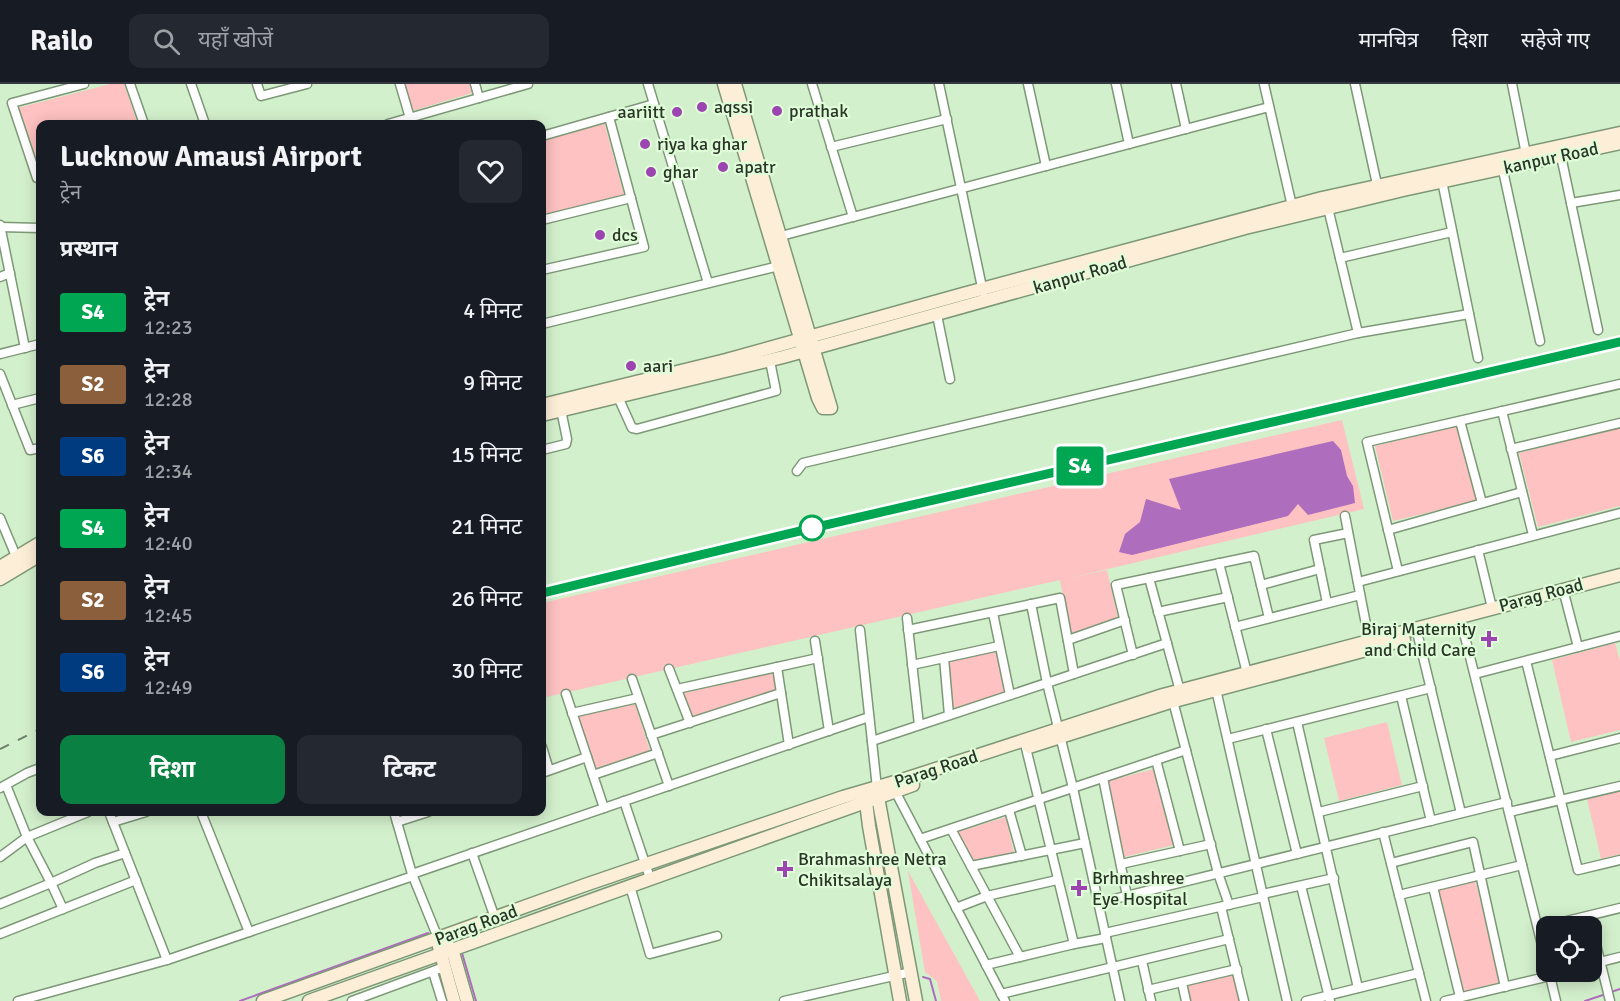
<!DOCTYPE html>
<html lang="hi">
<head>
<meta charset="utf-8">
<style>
  body { margin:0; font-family:Signika,"Noto Sans Devanagari",sans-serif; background:#242831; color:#f1f3f6; height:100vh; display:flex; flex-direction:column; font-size:22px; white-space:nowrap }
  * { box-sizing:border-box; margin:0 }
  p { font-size:20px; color:#9ea1a6 }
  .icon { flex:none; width:33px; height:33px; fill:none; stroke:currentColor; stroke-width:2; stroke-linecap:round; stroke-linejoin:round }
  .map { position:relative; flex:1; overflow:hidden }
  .drawer { position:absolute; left:36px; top:36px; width:510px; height:696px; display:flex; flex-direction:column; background:#171b24; border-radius:12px; box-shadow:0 3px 15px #0003 }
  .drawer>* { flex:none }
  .badge { padding:0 12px; border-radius:4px; font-size:21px; line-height:39px }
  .buttons { position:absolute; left:1536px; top:832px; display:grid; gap:12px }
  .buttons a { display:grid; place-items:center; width:66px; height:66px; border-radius:12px; background:#171b24; box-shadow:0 3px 15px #0003; font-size:30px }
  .map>.badge { position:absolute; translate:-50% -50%; box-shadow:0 0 0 3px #fff }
  h2 { padding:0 24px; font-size:22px; line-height:54px }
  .round { display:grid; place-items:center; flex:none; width:63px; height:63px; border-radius:12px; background:#242831 }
  .summary { display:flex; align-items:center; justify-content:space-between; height:102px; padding:0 24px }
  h1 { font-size:28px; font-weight:700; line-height:45px }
  .cta { display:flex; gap:12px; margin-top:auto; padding:12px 24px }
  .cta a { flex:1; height:69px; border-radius:12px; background:#0b8043; color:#fff; font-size:24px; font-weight:700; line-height:69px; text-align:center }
  .cta a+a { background:#242831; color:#f1f3f6 }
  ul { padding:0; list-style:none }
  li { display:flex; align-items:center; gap:18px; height:72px; padding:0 24px }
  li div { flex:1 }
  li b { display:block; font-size:22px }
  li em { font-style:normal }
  li .badge { min-width:66px; font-weight:700; text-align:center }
  header { display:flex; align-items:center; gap:36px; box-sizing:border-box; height:84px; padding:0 30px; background:#171b24; border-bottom:2px solid #363941 }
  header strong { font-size:28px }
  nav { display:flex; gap:33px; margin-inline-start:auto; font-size:21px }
  .search { width:420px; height:54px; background:#242831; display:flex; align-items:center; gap:15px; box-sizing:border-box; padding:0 21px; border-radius:12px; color:#9ea1a6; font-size:22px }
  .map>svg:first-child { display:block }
</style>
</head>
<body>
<header>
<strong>Railo</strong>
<div class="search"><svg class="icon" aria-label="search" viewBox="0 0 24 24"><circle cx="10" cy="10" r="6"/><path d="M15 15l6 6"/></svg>यहाँ खोजें</div>
<nav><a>मानचित्र</a><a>दिशा</a><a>सहेजे गए</a></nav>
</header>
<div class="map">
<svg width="1620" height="917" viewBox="0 0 1620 917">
  <rect width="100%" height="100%" fill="#d3f0cc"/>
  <g fill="#fdc2c1">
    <path d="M110 0H124L138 40H40V87L18 24Z"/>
    <path d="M404 0H469L472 9 412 27Z"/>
    <path d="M604 38 624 111 542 132V57Z"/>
    <path d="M1342 336 1364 425 1065 495 1107 486 1118 534 1070 551 1060 496 542 614V519Z"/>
    <path d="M1458 342 1476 417 1393 437 1375 362Z"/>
    <path d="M1620 343V422L1538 443 1519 369Z"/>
    <path d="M1615 559 1620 577V646L1571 658 1552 576Z"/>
    <path d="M996 567 1005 608 952 625 947 577Z"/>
    <path d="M774 588 776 606 693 634 684 609Z"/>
    <path d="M635 620 650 667 595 685 577 633Z"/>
    <path d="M1387 638 1402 701 1339 717 1324 654Z"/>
    <path d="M1154 685 1174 761 1124 773 1108 697Z"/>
    <path d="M1620 707V770L1601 775 1587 715Z"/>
    <path d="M1006 733 1014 770 973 778 957 748Z"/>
    <path d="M908 787 980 917H941L937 897 925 888Z"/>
    <path d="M1475 796 1501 898 1463 908 1436 806Z"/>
    <path d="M1235 889 1241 917H1187L1184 901Z"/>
  </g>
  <path fill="#ae6dbd" d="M1333 357 1341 366 1347 392 1353 402 1355 419 1308 431 1298 420 1288 432 1132 471 1119 468 1125 450 1140 438 1146 415 1181 426 1169 395Z"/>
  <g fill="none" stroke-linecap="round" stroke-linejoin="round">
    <g stroke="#ae6dbd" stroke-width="2">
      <path d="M462 869 476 917"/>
      <path d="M923 893 930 895 936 917"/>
      <path d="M1611 908 1620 905"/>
      <path d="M240 917 428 849"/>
      <path d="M1585 917 1606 910"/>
    </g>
    <g stroke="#7d9877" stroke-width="11">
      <g id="street">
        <path d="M130 0 144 40"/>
        <path d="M191 0 205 40"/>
        <path d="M257 0 261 12 307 0"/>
        <path d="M400 0 410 34"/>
        <path d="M475 0 479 14"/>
        <path d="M648 0 708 199"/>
        <path d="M812 0 853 133"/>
        <path d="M939 0 983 208"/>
        <path d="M1028 0 1046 82"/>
        <path d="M1116 0 1129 60"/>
        <path d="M1176 0 1186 45"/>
        <path d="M1264 0 1292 122"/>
        <path d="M1355 0 1378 105"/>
        <path d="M1512 0 1526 70"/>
        <path d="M388 40 528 0"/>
        <path d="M542 52 654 20"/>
        <path d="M831 63 947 35"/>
        <path d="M1561 72 1598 246"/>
        <path d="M1502 82 1540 257"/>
        <path d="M40 94H37L12 19 84 0"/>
        <path d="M1442 97 1478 274"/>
        <path d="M1571 119 1620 111"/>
        <path d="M1328 124 1358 249"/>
        <path d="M542 136 631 114"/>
        <path d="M0 141 25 264"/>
        <path d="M0 143 40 144"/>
        <path d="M781 152 1269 23"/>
        <path d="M1340 174 1452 148"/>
        <path d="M542 186 644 163 609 33"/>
        <path d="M0 193 10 189"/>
        <path d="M937 231 950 295"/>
        <path d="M542 240 783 181"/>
        <path d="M0 270 40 260"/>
        <path d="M0 290 30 366 40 364"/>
        <path d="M618 313 632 344 637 345 776 307 770 277"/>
        <path d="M12 321 40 314"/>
        <path d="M1502 327 1533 451"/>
        <path d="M1460 337 1482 419"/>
        <path d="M1511 365 1620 339"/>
        <path d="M542 366 566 360 567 355 561 326"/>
        <path d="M797 387 803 379 1358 249 1469 230"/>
        <path d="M1345 432 1369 556"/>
        <path d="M0 434 18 477"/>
        <path d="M1388 446 1522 408"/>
        <path d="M1478 466 1492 524"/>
        <path d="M1219 479 1247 589"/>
        <path d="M1398 487 1367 358 1620 300"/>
        <path d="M1149 494 1180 607"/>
        <path d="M1358 498 1620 429"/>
        <path d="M1261 501 1320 485"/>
        <path d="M1565 513 1578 563"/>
        <path d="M1327 519 1314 456 1348 449"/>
        <path d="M1031 520 1047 599 1073 704 1120 917"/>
        <path d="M1158 528 1228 513"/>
        <path d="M993 529 1010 611"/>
        <path d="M1460 533 1546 877"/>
        <path d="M907 534 919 641"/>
        <path d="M1235 543 1360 511"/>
        <path d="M860 546 877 704"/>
        <path d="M908 546 1060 514 1074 590"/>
        <path d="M1418 552 1461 729"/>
        <path d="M1068 556 1125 536"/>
        <path d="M815 557 829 647"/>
        <path d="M1133 571 1116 501 1254 472 1269 534"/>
        <path d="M944 574 949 631"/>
        <path d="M1526 577 1578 786 1620 776"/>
        <path d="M912 581 999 562"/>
        <path d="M777 583 789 661"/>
        <path d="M669 585 690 639"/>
        <path d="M1475 590 1620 552"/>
        <path d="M632 595 669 702"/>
        <path d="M1215 601 1287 917"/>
        <path d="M677 605 818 574"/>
        <path d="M566 610 604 724"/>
        <path d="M1401 612 1431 737"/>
        <path d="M1173 617 1218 789 1229 821"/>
        <path d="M572 629 638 614"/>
        <path d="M1297 638 1358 904"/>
        <path d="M1266 645 1297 770"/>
        <path d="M651 651 781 609"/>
        <path d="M1228 655 1431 604"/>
        <path d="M872 657 1167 559"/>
        <path d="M542 663 549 686"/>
        <path d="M1026 664 1074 860"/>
        <path d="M1550 672 1620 654"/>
        <path d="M1156 676 1180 767"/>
        <path d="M542 689 587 673"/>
        <path d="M593 691 658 669"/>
        <path d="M1103 694 1127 812"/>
        <path d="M6 701 27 753 88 728"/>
        <path d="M0 704 27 689 40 684"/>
        <path d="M894 705 1005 917"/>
        <path d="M624 717 650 794"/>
        <path d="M1009 726 1022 772"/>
        <path d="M109 728 167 876"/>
        <path d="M201 728 249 848"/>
        <path d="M394 728 412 790 438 854"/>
        <path d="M1319 728 1423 702"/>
        <path d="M1509 728 1620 702"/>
        <path d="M113 738 146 728"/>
        <path d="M397 738 428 728"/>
        <path d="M951 745 1020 873"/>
        <path d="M1383 748 1426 917"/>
        <path d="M920 755 1186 666"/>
        <path d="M472 769 495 834"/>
        <path d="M0 773 27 753 51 799 95 779 125 769"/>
        <path d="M1391 779 1473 758 1505 903"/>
        <path d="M1121 780 1211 760"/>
        <path d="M971 782 1085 759"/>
        <path d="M412 790 869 633"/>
        <path d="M630 802 650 870 717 852"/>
        <path d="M1301 802 1330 917"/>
        <path d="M1433 803 1460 913"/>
        <path d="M1263 810 1334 794"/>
        <path d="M1399 811 1522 781"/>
        <path d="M1098 819 1507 718"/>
        <path d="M0 820 51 799 63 825"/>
        <path d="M1221 823 1244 917"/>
        <path d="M956 824 987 812 1057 796"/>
        <path d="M1589 832 1610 917"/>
        <path d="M1538 844 1620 824"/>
        <path d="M1105 849 1263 813"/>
        <path d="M0 850 136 796"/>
        <path d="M1142 877 1151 917"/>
        <path d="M1600 878 1620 873"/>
        <path d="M986 881 1074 860 1106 854"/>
        <path d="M433 888 442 917"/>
        <path d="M1549 888 1556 917"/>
        <path d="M1182 899 1186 917"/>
        <path d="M1148 906 1237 885"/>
        <path d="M1001 910 1229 855"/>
        <path d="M18 917 167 876 413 792"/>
        <path d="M352 917 444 883"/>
        <path d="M784 917 911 888"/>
        <path d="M1306 917 1419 889"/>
        <path d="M1445 917 1550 892"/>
      </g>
    </g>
    <g stroke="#7d9877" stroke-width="15">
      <g id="secondary">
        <path d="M724 0 818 314 823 324H831L735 0"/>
        <path d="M542 321 726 276 963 210 1322 114 1620 49"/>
        <path d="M542 331 783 273 1245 144 1403 106 1620 59"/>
        <path d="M0 483 40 459"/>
        <path d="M0 495 40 471"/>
        <path d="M1029 663 1167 619 1404 556"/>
        <path d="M877 708 916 917"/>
        <path d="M870 712 866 718 869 742 900 917"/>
        <path d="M446 860 452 865 467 917"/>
        <path d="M439 863 454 917"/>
        <path d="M263 917 585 801 843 713 905 695 1163 611 1620 491"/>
        <path d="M309 917 913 701"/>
      </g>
    </g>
    <use href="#street" stroke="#fff" stroke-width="8"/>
    <use href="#secondary" stroke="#fdefd7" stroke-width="12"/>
    <g stroke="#6f816b" stroke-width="2" stroke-dasharray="10 10" stroke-linecap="butt">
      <path d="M542 509 812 444 1620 258"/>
      <path d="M0 665 40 645"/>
    </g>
  </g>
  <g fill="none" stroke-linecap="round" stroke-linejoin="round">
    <g stroke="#fff" stroke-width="14">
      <path id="line" d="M542 509 812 444 1620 258"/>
    </g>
    <use href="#line" stroke="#00a651" stroke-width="9"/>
  </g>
  <g fill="#9c44b0" stroke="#e0fdd9" stroke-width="2">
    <circle cx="702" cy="23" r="6"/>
    <circle cx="777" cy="27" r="6"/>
    <circle cx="677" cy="28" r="6"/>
    <circle cx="645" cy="60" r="6"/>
    <circle cx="723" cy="83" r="6"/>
    <circle cx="651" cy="88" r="6"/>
    <circle cx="600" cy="151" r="6"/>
    <circle cx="631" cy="282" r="6"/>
    <path d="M1486 546h6v6h6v6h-6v6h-6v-6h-6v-6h6z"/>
    <path d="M782 776h6v6h6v6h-6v6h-6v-6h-6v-6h6z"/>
    <path d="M1076 795h6v6h6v6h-6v6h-6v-6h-6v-6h6z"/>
  </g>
  <circle fill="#fff" stroke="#00a651" stroke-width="3" cx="812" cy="444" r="12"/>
  <g text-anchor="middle" stroke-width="4.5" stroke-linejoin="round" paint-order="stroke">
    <g font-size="18" fill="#2a3528" stroke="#e0fdd9" text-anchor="start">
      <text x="714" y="29">aqssi</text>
      <text x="789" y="33">prathak</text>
      <text x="665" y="34" text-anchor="end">aariitt</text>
      <text x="657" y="66">riya ka ghar</text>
      <text x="735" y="89">apatr</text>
      <text x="663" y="94">ghar</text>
      <text x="612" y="157">dcs</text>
      <text x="643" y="288">aari</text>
      <text x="1476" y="551" text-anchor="end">Biraj Maternity<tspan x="1476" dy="21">and Child Care</tspan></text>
      <text x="798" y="781">Brahmashree Netra<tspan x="798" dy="21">Chikitsalaya</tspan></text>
      <text x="1092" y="800">Brhmashree<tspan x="1092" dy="21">Eye Hospital</tspan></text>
    </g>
    <g font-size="18" fill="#2a3528" stroke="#e0fdd9">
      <text transform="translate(1551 74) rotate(-12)" y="6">kanpur Road</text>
      <text transform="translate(1080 191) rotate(-16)" y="6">kanpur Road</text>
      <text transform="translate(1541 511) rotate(-15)" y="6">Parag Road</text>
      <text transform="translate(936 685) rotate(-18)" y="6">Parag Road</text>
      <text transform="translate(476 841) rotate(-20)" y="6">Parag Road</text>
    </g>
  </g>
</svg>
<div class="buttons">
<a><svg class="icon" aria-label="locate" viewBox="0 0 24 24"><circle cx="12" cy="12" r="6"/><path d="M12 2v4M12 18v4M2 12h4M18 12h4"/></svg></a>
</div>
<b class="badge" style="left:1080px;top:382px;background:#00a651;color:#fff">S4</b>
<section class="drawer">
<div class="summary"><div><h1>Lucknow Amausi Airport</h1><p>ट्रेन</p></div><a class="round"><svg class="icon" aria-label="heart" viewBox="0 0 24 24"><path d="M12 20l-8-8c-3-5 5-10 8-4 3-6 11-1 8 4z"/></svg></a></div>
<h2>प्रस्थान</h2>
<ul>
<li><span class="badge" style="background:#00a651;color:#fff">S4</span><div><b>ट्रेन</b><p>12:23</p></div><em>4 मिनट</em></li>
<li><span class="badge" style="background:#8b5e3c;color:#fff">S2</span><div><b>ट्रेन</b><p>12:28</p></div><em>9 मिनट</em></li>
<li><span class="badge" style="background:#003b80;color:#fff">S6</span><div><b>ट्रेन</b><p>12:34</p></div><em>15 मिनट</em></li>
<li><span class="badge" style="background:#00a651;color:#fff">S4</span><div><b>ट्रेन</b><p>12:40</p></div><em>21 मिनट</em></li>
<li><span class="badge" style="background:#8b5e3c;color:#fff">S2</span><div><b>ट्रेन</b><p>12:45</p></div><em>26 मिनट</em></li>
<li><span class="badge" style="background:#003b80;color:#fff">S6</span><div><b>ट्रेन</b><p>12:49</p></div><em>30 मिनट</em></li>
</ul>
<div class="cta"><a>दिशा</a><a>टिकट</a></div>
</section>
</div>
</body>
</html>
